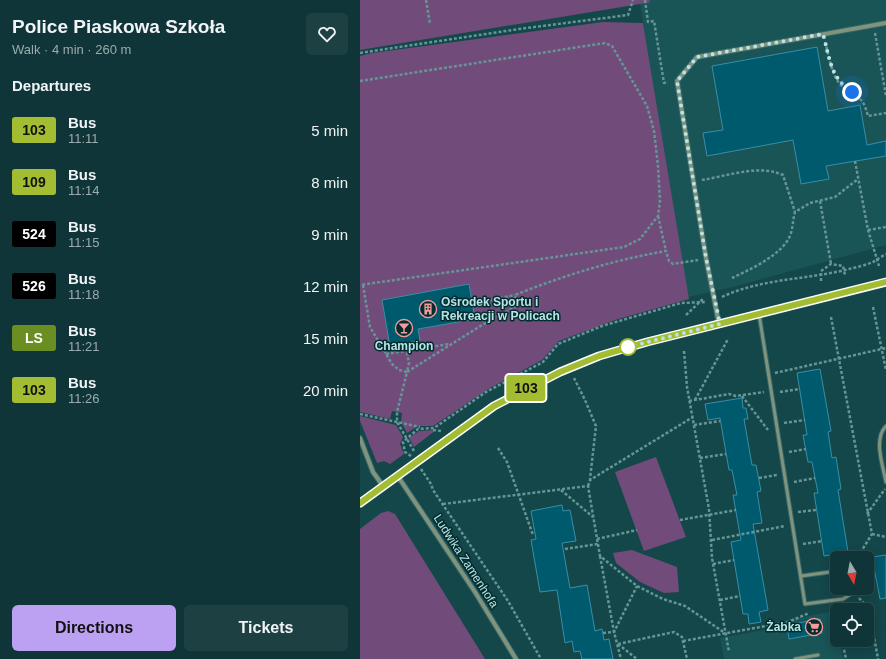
<!DOCTYPE html>
<html lang="en">
<head>
<meta charset="utf-8">
<style>
  body { margin:0; font-family:Arial,sans-serif; background:#1d4043; color:#f1f3f6; height:100vh; display:flex; flex-direction:column; font-size:15px; white-space:nowrap }
  * { box-sizing:border-box; margin:0 }
  p { font-size:13px; color:#9babae }
  .icon { flex:none; width:22px; height:22px; fill:none; stroke:currentColor; stroke-width:2; stroke-linecap:round; stroke-linejoin:round }
  .map { position:relative; flex:1; overflow:hidden }
  .sheet { display:flex; flex-direction:column; background:#0f3538; width:360px }
  .sheet>* { flex:none }
  .badge { padding:0 8px; border-radius:3px; font-size:14px; line-height:26px }
  .needle { width:26px; rotate:170deg }
  .buttons { position:absolute; left:470px; top:551px; display:grid; gap:8px }
  .buttons a { display:grid; place-items:center; width:44px; height:44px; border-radius:6px; background:#0f3538; box-shadow:0 2px 10px #0003,0 0 0 1px #2f5053; font-size:20px }
  .you { position:absolute; width:20px; height:20px; margin:-10px; border:3px solid #fff; border-radius:50%; background:#1a73e8; box-shadow:0 0 0 6px #1a73e833 }
  .map>.badge { position:absolute; translate:-50% -50%; box-shadow:0 0 0 2px #fff }
  h2 { padding:0 12px; font-size:15px; line-height:36px }
  .round { display:grid; place-items:center; flex:none; width:42px; height:42px; border-radius:6px; background:#1d4043 }
  .overview { display:flex; align-items:center; justify-content:space-between; height:68px; padding:0 12px }
  h1 { font-size:19px; font-weight:700; line-height:30px }
  .button { display:flex; gap:8px; margin-top:auto; padding:8px 12px }
  .button a { flex:1; height:46px; border-radius:6px; background:#bca0f2; color:#111; font-size:16px; font-weight:700; line-height:46px; text-align:center }
  .button a+a { background:#1d4043; color:#f1f3f6 }
  ul { padding:0; list-style:none }
  li { display:flex; align-items:center; gap:12px; height:52px; padding:0 12px }
  li div { flex:1 }
  li b { display:block; font-size:15px }
  li em { font-style:normal }
  li .badge { min-width:44px; font-weight:700; text-align:center }
  main { display:flex; flex:1; min-height:0 }
  .map>svg:first-child { display:block }
</style>
</head>
<body>
<main>
<section class="sheet">
<div class="overview"><div><h1>Police Piaskowa Szkoła</h1><p>Walk · 4 min · 260 m</p></div><a class="round"><svg class="icon" aria-label="heart" viewBox="0 0 24 24"><path d="M12 20l-8-8c-3-5 5-10 8-4 3-6 11-1 8 4z"/></svg></a></div>
<h2>Departures</h2>
<ul>
<li><span class="badge" style="background:#a2bd31;color:#111">103</span><div><b>Bus</b><p>11:11</p></div><em>5 min</em></li>
<li><span class="badge" style="background:#a2bd31;color:#111">109</span><div><b>Bus</b><p>11:14</p></div><em>8 min</em></li>
<li><span class="badge" style="background:#000;color:#fff">524</span><div><b>Bus</b><p>11:15</p></div><em>9 min</em></li>
<li><span class="badge" style="background:#000;color:#fff">526</span><div><b>Bus</b><p>11:18</p></div><em>12 min</em></li>
<li><span class="badge" style="background:#6b8e23;color:#fff">LS</span><div><b>Bus</b><p>11:21</p></div><em>15 min</em></li>
<li><span class="badge" style="background:#a2bd31;color:#111">103</span><div><b>Bus</b><p>11:26</p></div><em>20 min</em></li>
</ul>
<div class="button"><a>Directions</a><a>Tickets</a></div>
</section>
<div class="map">
<svg width="526" height="659" viewBox="0 0 526 659">
  <rect width="100%" height="100%" fill="#14474a"/>
  <g fill="#195457">
    <path d="M290 0H526V245L373 287 328 297 280 4 289 3Z"/>
    <path d="M475 611 477 640H480L483 659H364L360 638 420 627 426 620Z"/>
  </g>
  <g fill="#714b7a">
    <path d="M0 0H290L289 3 280 4 0 50Z"/>
    <path d="M243 22 283 23 329 299 255 320 199 341 182 360 130 388 73 426H58L47 433 41 422 42 413 32 411 30 419 0 412V56L12 53Z"/>
    <path d="M0 416 36 425 43 437 40 444 44 454 30 464 24 461 17 463 0 421Z"/>
    <path d="M76 430 54 447 49 438 59 431Z"/>
    <path d="M296 457 326 537 284 551 255 472Z"/>
    <path d="M28 511 35 514 125 659H0V529L21 513Z"/>
    <path d="M272 550 317 567 319 592 304 593 280 582 256 563 253 553Z"/>
  </g>
  <g fill="#005a6e" stroke="#398ea6">
    <path d="M457 47 468 111 500 105 507 145 526 141V156L466 166 469 179 441 184 433 140 347 156 343 133 363 130 352 66Z"/>
    <path d="M109 284 115 319 58 329 60 340 30 346 22 300Z"/>
    <path d="M460 369 471 431 468 432 472 458 476 457 481 489 478 490 488 552 464 556 454 493H458L452 462H448L443 435H447L437 373Z"/>
    <path d="M382 398 383 408H386L388 419H384L392 465H396L401 491 397 492 402 523 393 524 408 610 399 612 401 622 389 624 388 614H383L371 542 381 540 373 495H377L372 470H369L360 418 348 420 345 404Z"/>
    <path d="M202 505 203 511 210 510 216 541 202 543 210 588 227 585 235 631 242 629 244 640 249 639 253 659H222L220 651 214 652 212 641 205 643 197 590 180 592 171 540 176 539 171 511Z"/>
    <path d="M526 555V598L520 599 512 557Z"/>
    <path d="M460 619 462 633 429 639 427 625Z"/>
  </g>
  <g fill="none" stroke-linecap="round" stroke-linejoin="round">
    <g stroke="#356669" stroke-width="5">
      <g id="lane">
        <path d="M399 314 445 604 483 599 494 592V588"/>
        <path d="M526 426C513 439 523 466 526 482"/>
        <path d="M441 576 477 571"/>
        <path d="M435 659 458 655"/>
      </g>
    </g>
    <g stroke="#356669" stroke-width="6">
      <g id="street">
        <path d="M359 324 346 258 317 81 337 57 526 23"/>
        <path d="M0 438 13 472 23 486"/>
        <path d="M37 475 115 592 156 659"/>
        <path d="M0 503 134 406 200 372 239 356 287 341 526 282"/>
      </g>
    </g>
    <g stroke="#669597" stroke-width="2.5" stroke-dasharray="3 2" stroke-linecap="butt">
      <path d="M66 0 70 24"/>
      <path d="M285 0 288 22 294 21 304 83 308 82"/>
      <path d="M515 33 526 96"/>
      <path d="M465 42C469 55 471 74 480 84 495 100 501 90 508 116L526 113"/>
      <path d="M0 53 159 29 268 15 273 0"/>
      <path d="M0 81 245 43 252 46 287 106 294 131 298 166 300 201 298 216 280 239 264 247 0 285"/>
      <path d="M495 161 508 230 519 266"/>
      <path d="M342 180C367 176 399 164 423 175L435 212"/>
      <path d="M460 201 471 264"/>
      <path d="M298 216 306 251"/>
      <path d="M508 230 526 227"/>
      <path d="M372 278C389 270 425 254 431 233 433 226 433 219 435 212L450 203 475 197 498 179"/>
      <path d="M461 281V271L471 264 483 266 485 275"/>
      <path d="M3 285 10 327 32 364 39 370 47 372 49 363 45 343"/>
      <path d="M362 297C402 278 447 280 489 269 497 267 506 265 513 262 517 260 522 256 526 254"/>
      <path d="M130 300 155 295"/>
      <path d="M513 307 526 370"/>
      <path d="M326 315 344 298"/>
      <path d="M471 317 512 534 497 558"/>
      <path d="M324 351 327 387 349 509 352 558 369 652"/>
      <path d="M26 354 89 344"/>
      <path d="M415 373 526 348"/>
      <path d="M214 378 225 400 236 426 230 479"/>
      <path d="M420 392 440 389"/>
      <path d="M382 396 408 430"/>
      <path d="M335 400 368 339"/>
      <path d="M329 401 369 394 376 396 404 392"/>
      <path d="M0 414 60 427"/>
      <path d="M424 423 445 420"/>
      <path d="M334 425 360 421"/>
      <path d="M73 430 81 431"/>
      <path d="M138 448 147 462 173 535"/>
      <path d="M54 451 37 422V412L47 372 122 325 157 306 155 295C205 275 254 260 306 251L309 261 313 264 338 260"/>
      <path d="M429 452 446 449"/>
      <path d="M51 456 45 452 43 442 58 429 74 428 126 392 183 362 198 344 242 326 321 303 345 302"/>
      <path d="M340 458 366 454"/>
      <path d="M61 469 71 484 73 490 148 601 181 659"/>
      <path d="M399 478 417 475"/>
      <path d="M434 482 455 478"/>
      <path d="M228 486 230 480 333 417"/>
      <path d="M201 490 233 517"/>
      <path d="M83 504 228 486 240 556 277 586 303 599 325 606 365 633"/>
      <path d="M438 512 456 510"/>
      <path d="M507 514 525 489"/>
      <path d="M320 520 376 510"/>
      <path d="M512 534 526 537"/>
      <path d="M237 539 277 530"/>
      <path d="M352 540 425 526"/>
      <path d="M443 544 462 541"/>
      <path d="M205 549 238 544"/>
      <path d="M240 556 254 632 261 659"/>
      <path d="M353 564 374 560"/>
      <path d="M499 598 509 609 518 659"/>
      <path d="M360 600 380 596"/>
      <path d="M472 611 477 610V613"/>
      <path d="M243 633 254 632 277 586"/>
      <path d="M482 640 486 659"/>
      <path d="M323 641 428 622 449 613"/>
      <path d="M258 644 314 632 322 637 327 659"/>
      <path d="M258 644 277 659"/>
    </g>
    <use href="#lane" stroke="#80937c" stroke-width="3"/>
    <use href="#street" stroke="#80937c" stroke-width="4"/>
  </g>
  <g fill="none" stroke-linecap="round" stroke-linejoin="round">
    <g stroke="#fff" stroke-width="9">
      <path id="line" d="M0 503 134 406 200 372 239 356 287 342 526 282"/>
    </g>
    <use href="#line" stroke="#a2bd31" stroke-width="6"/>
    <path stroke="#b9e3e5" stroke-width="4" stroke-dasharray="0 7.2" d="M268 347 360 324 346 258 317 81 337 57 463 34C470 59 470 77 492 92"/>
  </g>
  <defs>
    <g id="building-ring" transform="scale(0.9)"><circle r="9.5" fill="#022c2e" stroke="#f59b9b" stroke-width="1.5"/><path d="M-4-6H4V6H1V3H-1V6H-4ZM-2.5-4.3h1.7v1.8h-1.7ZM.8-4.3h1.7v1.8H.8ZM-2.5-1h1.7V.8h-1.7ZM.8-1h1.7V.8H.8Z" fill="#f59b9b"/></g>
    <g id="bar-ring" transform="scale(0.9)"><circle r="9.5" fill="#022c2e" stroke="#f59b9b" stroke-width="1.5"/><path d="M-6-5H6L.8 .8V4.5H3.5V6h-7V4.5H-.8V.8Z" fill="#f59b9b"/></g>
    <g id="supermarket-ring" transform="scale(0.9)"><circle r="9.5" fill="#022c2e" stroke="#f59b9b" stroke-width="1.5"/><path d="M-6-5.5h2.5l.6 2H6L4.5 2H-2.5L-4.4-4H-6ZM-1.5 3.2a1.3 1.3 0 1 0 .1 0ZM3 3.2a1.3 1.3 0 1 0 .1 0Z" fill="#f59b9b"/></g>
  </defs>
  <g fill-rule="evenodd">
    <use href="#building-ring" x="68" y="309"/>
    <use href="#bar-ring" x="44" y="328"/>
    <use href="#supermarket-ring" x="454" y="627"/>
  </g>
  <circle fill="#fff" stroke="#a2bd31" stroke-width="2" cx="268" cy="347" r="8"/>
  <g text-anchor="middle" stroke-width="3" stroke-linejoin="round" paint-order="stroke">
    <g font-size="12" font-weight="bold" fill="#b9e3e5" stroke="#022c2e" text-anchor="start">
      <text x="81" y="306">Ośrodek Sportu i<tspan x="81" dy="14">Rekreacji w Policach</tspan></text>
      <text x="44" y="350" text-anchor="middle">Champion</text>
      <text x="441" y="631" text-anchor="end">Żabka</text>
    </g>
    <g font-size="12" fill="#b9e3e5" stroke="#022c2e">
      <text transform="translate(106 561) rotate(57)" y="4">Ludwika Zamenhofa</text>
    </g>
  </g>
</svg>
<div class="buttons">
<a><svg class="needle" viewBox="-14 -14 28 28"><path d="M0-13l5 13h-10z" fill="#e53935"/><path d="M0 13l5-13h-10z" fill="#9babae"/></svg></a>
<a><svg class="icon" aria-label="locate" viewBox="0 0 24 24"><circle cx="12" cy="12" r="6"/><path d="M12 2v4M12 18v4M2 12h4M18 12h4"/></svg></a>
</div>
<div class="you" style="left:492px;top:92px"></div>
<b class="badge" style="left:166px;top:388px;background:#a2bd31;color:#111">103</b>
</div>
</main>
</body>
</html>
